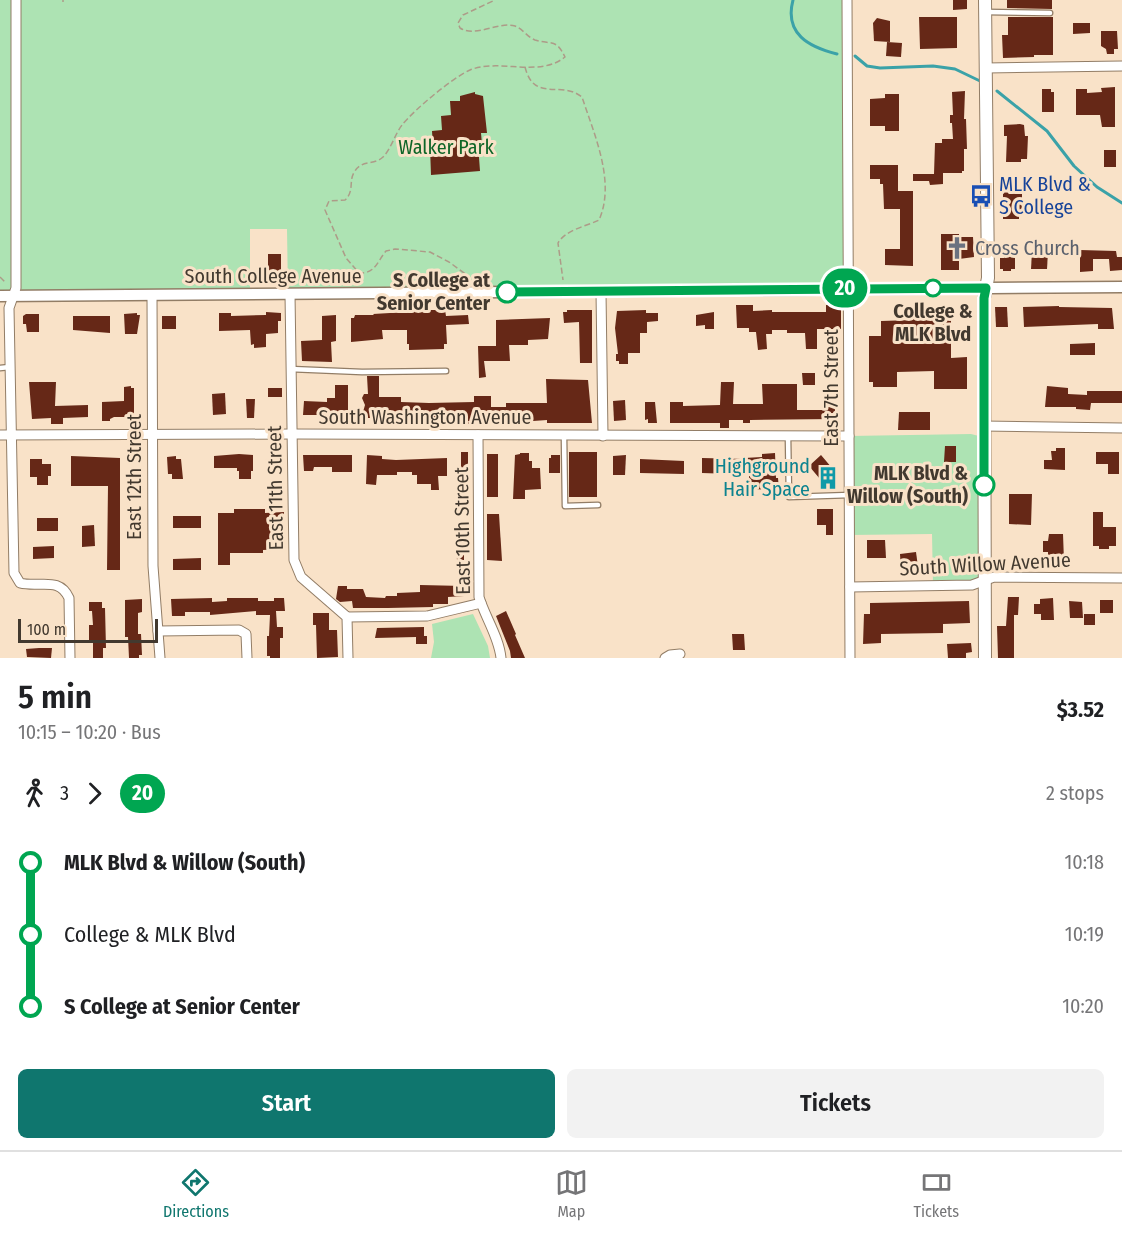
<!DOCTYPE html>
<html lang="en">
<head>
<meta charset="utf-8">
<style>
  body { margin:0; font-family:"Fira Sans Condensed",sans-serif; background:#f2f2f2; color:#202124; height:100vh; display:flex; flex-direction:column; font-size:22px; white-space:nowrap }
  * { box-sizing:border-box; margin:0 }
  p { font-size:20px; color:#757577 }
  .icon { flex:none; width:33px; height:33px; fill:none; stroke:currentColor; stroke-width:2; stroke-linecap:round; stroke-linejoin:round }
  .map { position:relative; height:658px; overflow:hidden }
  .sheet { display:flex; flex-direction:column; background:#fff; flex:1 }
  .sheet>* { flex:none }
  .badge { padding:0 12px; border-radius:20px; font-size:21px; line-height:39px }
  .scale { position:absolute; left:18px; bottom:15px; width:140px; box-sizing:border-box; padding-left:6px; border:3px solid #42392f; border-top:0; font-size:16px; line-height:21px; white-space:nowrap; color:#42392f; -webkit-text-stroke:4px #f9e2c8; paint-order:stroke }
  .map>.badge { position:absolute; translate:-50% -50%; box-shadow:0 0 0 3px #fff }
  .legs { display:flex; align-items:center; gap:9px; height:66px; padding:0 18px; font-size:20px }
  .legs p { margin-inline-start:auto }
  .head { display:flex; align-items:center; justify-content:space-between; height:102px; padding:0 18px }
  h1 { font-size:33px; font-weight:600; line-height:45px }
  .button { display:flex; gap:12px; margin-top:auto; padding:12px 18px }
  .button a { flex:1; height:69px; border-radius:9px; background:#0f766e; color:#fff; font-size:24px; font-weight:600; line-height:69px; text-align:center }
  .button a+a { background:#f2f2f2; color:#202124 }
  ul { padding:0 18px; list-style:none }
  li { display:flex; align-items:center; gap:21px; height:72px; font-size:22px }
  li i { display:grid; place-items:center; width:9px; height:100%; margin:0 8px; background:currentColor }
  li i::after { content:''; width:15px; height:15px; margin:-8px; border:4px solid; border-radius:50%; background:#fff }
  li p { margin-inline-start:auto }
  li:first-child i { background:linear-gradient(#0000 50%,currentColor 0) }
  li:last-child i { background:linear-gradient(currentColor 50%,#0000 0) }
  .dock { display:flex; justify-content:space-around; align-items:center; height:84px; border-top:2px solid #e0e0e0; background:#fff; font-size:16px; color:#757577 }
  .dock a { display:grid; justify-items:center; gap:3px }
  .dock .active { color:#0f766e }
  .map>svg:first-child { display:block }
</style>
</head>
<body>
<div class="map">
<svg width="1122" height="658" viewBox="0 0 1122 658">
  <rect width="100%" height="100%" fill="#f9e2c8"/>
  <g fill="#ade3b3">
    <path d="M0 0H847L850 288 288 294 287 229H250V295L0 296Z"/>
    <path d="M971 434 983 437 984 581 933 585 932 534 850 535 849 436Z"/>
    <path d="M473 614 488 646 490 658H431L434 642 432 624Z"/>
  </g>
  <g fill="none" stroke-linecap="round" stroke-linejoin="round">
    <g stroke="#3ba2a8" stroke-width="3">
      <path d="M793 0C784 34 809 47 837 54"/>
      <path d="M855 56 867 66 880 68 933 66 955 69 980 81"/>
      <path d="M997 91 1047 131 1074 166 1097 187 1122 203"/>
    </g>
  </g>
  <g fill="#662817">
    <path d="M953 0H967V9L953 10Z"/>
    <path d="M1007 0H1052V9L1007 8Z"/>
    <path d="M919 17H957V48L920 49Z"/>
    <path d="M1008 17H1053V55H1034V57L1003 58 1002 35H1008Z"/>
    <path d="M877 18 890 21V42L874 41 873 23Z"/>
    <path d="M1073 23H1090V33L1073 34Z"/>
    <path d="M1101 31H1117L1118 49H1114V54H1107L1106 49 1101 46Z"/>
    <path d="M887 42 902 43 901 57 886 56Z"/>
    <path d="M1115 87V127H1102L1100 115H1076V89H1087V93L1102 92 1101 88Z"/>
    <path d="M1042 89H1051V92H1054V112H1042Z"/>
    <path d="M965 91 964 119H966L967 149H964V171H962V173H943V184L930 185 929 181H913V174H934L935 143H942V139H953L952 123H950V115H953L952 92Z"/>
    <path d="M475 92V94L483 96 487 133H481L482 144H478L480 171 431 175 430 147H433L432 131 442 130 441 116 451 115 450 101H460V96Z"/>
    <path d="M885 94H899V131H885V126H870V99L885 98Z"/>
    <path d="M1020 124 1024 125 1025 136H1028L1027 159H1021V162H1006L1007 136H1004V125Z"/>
    <rect x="1104" y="150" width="12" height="17"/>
    <path d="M870 165H898V191H913V266L885 265V249H900V209H884L883 184H880V179H870Z"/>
    <path d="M1006 186 1022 188V205H1025V215H1019V219H1003V190H1006Z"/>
    <path d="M941 234H959V237H973L974 257 959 259V270H941Z"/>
    <path d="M1004 246H1015V269H1011V271H1003V269H1000V258H1004Z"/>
    <path d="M1080 250 1116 251 1117 257H1122V270L1110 271 1109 259H1093V271L1080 272Z"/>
    <path d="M1032 252H1048L1047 269H1031Z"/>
    <rect x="268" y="254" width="13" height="20"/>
    <path d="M831 299H841V329H817V349H806L805 333H787V330H772V334H766L767 349 758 350 756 332H749V328H737L736 305H753V311L772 310V312H826V305H831Z"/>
    <path d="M1059 306V307L1112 308 1114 329H1098V324L1024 327 1023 307Z"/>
    <path d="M995 307H1007L1008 327H996Z"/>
    <path d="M407 310H445L446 316 468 315 469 324 446 325 447 344H444V349L409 350V344H407V330H382L383 339 351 342V318H354L355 315H374L373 314 407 312Z"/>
    <path d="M567 310H592V363H580L579 322 564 323 563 312H567Z"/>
    <path d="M646 310V313H658V321L647 322V333H640V353H628V364H619V361H616V354H618L615 328 617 311Z"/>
    <path d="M266 312 281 313V321H278V333L266 334V347L254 348V344L251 345 250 330 219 331V313H231V316L266 315Z"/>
    <path d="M714 312V329H705V325L696 326V315Z"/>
    <path d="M137 313V315H140L137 334H125L124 314Z"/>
    <path d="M26 314H39V332H27L26 324H23V316Z"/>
    <path d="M336 315V341L331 342 332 362 302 361 301 341 322 340V316Z"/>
    <path d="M913 315H922V320H951V358L967 357V389H934V371L897 372V387H873V382H869V336H881V321L913 320Z"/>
    <path d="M73 316H110V333L73 330Z"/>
    <rect x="162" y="316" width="14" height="13"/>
    <path d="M550 318 548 339 528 340V345H509L510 361H484L486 377 479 378 478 346H496V320Z"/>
    <path d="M1095 343V355H1070V344Z"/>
    <path d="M802 373H815V385H803Z"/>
    <path d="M367 376H379V397H401V402L429 403 474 402V396H491V407H506V403H547L546 379 588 380 592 423H547V420L533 421 529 418H514V420L468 421 469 424H451V418L390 417V414H376V418H365L363 412 365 405 362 398 364 394H368Z"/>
    <path d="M29 382H56L55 406 88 405V417L63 418V424H51V418L32 419Z"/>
    <path d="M721 382H734L733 404H763L762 384H797V410H826V392H835V419L750 420V423H743V420H729V428H720V423H670V402H683V406L720 405Z"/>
    <path d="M335 385H348V420H331V415H303L304 401 327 402V398H335Z"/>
    <path d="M131 386V388H134V417H114L110 419V421H102V402L124 401V387Z"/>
    <path d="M1047 386 1068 388V394L1087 395V391H1122V403H1091L1090 410 1076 409V407H1045Z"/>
    <rect x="268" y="388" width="14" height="9"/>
    <path d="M225 393 226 414 213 415 212 394Z"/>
    <path d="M246 399H255L254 418H247Z"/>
    <path d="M625 400 626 420 614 421 613 401Z"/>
    <path d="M645 402H655L657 423H648V419L645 420Z"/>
    <path d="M899 412H930V430H898Z"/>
    <path d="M945 446H956V462H944Z"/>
    <path d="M1056 448H1065V470L1044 469V460H1052L1051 451H1056Z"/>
    <rect x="461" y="452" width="7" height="18"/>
    <rect x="569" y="452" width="28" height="45"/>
    <path d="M1096 452H1119V474H1108V464H1096Z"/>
    <path d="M520 453H529V461H532V468H540L541 489 525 490V499H513L515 455 520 454Z"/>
    <path d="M775 453 776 478H778L779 490 749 489V471H732V474L702 473V458L745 459 744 458 762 457V454Z"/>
    <path d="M239 454 253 455V471H251V479H239V471H237V468H214V456Z"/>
    <rect x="487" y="454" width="11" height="43"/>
    <path d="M303 455H352V472H332V467H314L313 471H304Z"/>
    <path d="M367 455 382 456V459L396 460 447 458V476H438L439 490H431V484H417V475H412V472H397V475H377L376 485 366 484Z"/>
    <path d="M551 455H560V473H549V458H551Z"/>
    <path d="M626 455 625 475H613V456Z"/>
    <path d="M821 455 832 468 828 472 834 479 828 484 822 477 820 479 809 466Z"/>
    <path d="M71 456 120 458V570H107L108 486H71Z"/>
    <path d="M176 456V459H181L183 479H172V474H168L167 457Z"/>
    <path d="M30 459H42V464H51V476H48V485H37V477H30Z"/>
    <path d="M640 459 684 461V474L640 473Z"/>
    <path d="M1009 494H1032L1031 525 1009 524Z"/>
    <path d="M234 509H265V513L284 512V549L263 550V553H230V565H218V513H234Z"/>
    <path d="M817 509H833V535H826V525H817Z"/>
    <path d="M1093 512H1103V527H1116V546H1109V549H1099V546H1093Z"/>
    <path d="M487 514H499L502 561 487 560Z"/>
    <rect x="173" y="516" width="28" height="12"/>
    <rect x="37" y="518" width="21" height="13"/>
    <path d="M94 525 95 546 82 547V526Z"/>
    <path d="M1049 534H1063L1064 561H1048V552H1043V541H1048Z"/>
    <path d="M867 540H885L886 558H867Z"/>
    <path d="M467 543 468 551H464V560H457L456 544Z"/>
    <path d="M54 546V558L33 559V547Z"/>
    <path d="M916 552 918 567 901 569 900 554Z"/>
    <path d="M201 558V570H173V559Z"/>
    <path d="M420 585 464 586V596L448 597V604H433V607L388 608H353L352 601 340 602 336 599 338 586H347V589H363L366 597 385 598 386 596H397V593L420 592Z"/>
    <path d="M1008 597H1019L1018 615H1014V658H998L997 626H1006Z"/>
    <path d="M212 598V602L227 601V598H258V601H274V598H284L285 611H276L277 627H283V638H280V658H270V656H267V636H269L270 615H256V611L210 615V612H185V616H172L171 599Z"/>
    <path d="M1053 598 1054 620H1041V614H1034V604H1040V599Z"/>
    <path d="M142 599V612L138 613V634H141L142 655H139V658H129L128 637H125V600Z"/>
    <rect x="1100" y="600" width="13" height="13"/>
    <path d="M969 601 970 623 943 624V633L881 634V643L863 644 864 614H870V603Z"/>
    <path d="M1069 601 1082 602 1083 618H1070Z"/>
    <path d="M89 602H102V608H105L106 648H103V658H93V640H89V625H93L92 611H89Z"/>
    <path d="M506 611 516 634 515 635 525 658H511L510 651 496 616Z"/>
    <path d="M313 613H329V630H337L338 657 317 658 316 625H313Z"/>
    <rect x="1084" y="614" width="11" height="11"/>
    <path d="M424 627V636H427V644H416V637L375 638 377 628Z"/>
    <path d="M732 634H744L745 650H733Z"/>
    <path d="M971 643 972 652 966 653V658H948L947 644Z"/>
    <path d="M39 648H52L51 658 27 657 26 649Z"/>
  </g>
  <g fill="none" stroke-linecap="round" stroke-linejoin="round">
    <g stroke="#927d66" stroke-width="7">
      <g id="service">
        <path d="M986 12 1050 13"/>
        <path d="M0 368 10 367"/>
        <path d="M290 369 362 372 446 371"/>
        <path d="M564 436 565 506 598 505"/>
        <path d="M788 436 789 497 850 495"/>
      </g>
    </g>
    <g stroke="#927d66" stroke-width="11">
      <g id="minor">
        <path d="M16 0V288L9 308 14 573 20 583C40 588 59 576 69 598L70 658"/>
        <path d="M847 0 850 658"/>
        <path d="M986 68 1122 66"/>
        <path d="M601 292 603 436"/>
        <path d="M290 294 294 560 301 577 347 617 348 658"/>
        <path d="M152 295 153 566 160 658"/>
        <path d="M983 426 1122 428"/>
        <path d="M0 435 292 434 849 436"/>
        <path d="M478 435 479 597C485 617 499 637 501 658"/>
        <path d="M850 587 972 585 994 577 1122 578"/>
        <path d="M347 617 427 616 481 603"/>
        <path d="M158 631 239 630 246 634 247 658"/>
        <path d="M665 658 670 655 680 654"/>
      </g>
    </g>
    <g stroke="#927d66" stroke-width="13">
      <path id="tertiary" d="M0 296 1122 287"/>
    </g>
    <g stroke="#927d66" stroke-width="14">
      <path id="secondary" d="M985 658 984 298 988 278 985 0"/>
    </g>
    <g stroke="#ad9b88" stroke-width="1.5" stroke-dasharray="6 3" stroke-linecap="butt">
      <path d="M63 0V2"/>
      <path d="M525 67C534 103 561 80 582 97 594 134 616 182 599 220 587 226 565 230 558 243L563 280"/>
      <path d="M0 277 6 283"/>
      <path d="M468 281 467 275 449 262 430 252 395 249 386 251C377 262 375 274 359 273L346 258 325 210 329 201 345 200C355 191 348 180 355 171 361 160 375 165 383 157 391 149 395 134 402 125 414 110 452 78 470 70 499 58 539 78 565 57 556 38 551 45 535 40 527 37 523 29 515 26 498 21 476 38 460 28L458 23 463 15 495 0"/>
    </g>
    <use href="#service" stroke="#fff" stroke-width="4.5"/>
    <use href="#minor" stroke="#fff" stroke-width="9"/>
    <use href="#tertiary" stroke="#fff" stroke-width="10"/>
    <use href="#secondary" stroke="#fff" stroke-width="12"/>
  </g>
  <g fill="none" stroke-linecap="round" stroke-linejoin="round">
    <g stroke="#fff" stroke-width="14">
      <path id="line-1" d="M507 292 986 288 984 298V485"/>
    </g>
    <use href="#line-1" stroke="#00a651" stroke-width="9"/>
  </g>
  <defs>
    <g id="bus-bare" transform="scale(1.8)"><path d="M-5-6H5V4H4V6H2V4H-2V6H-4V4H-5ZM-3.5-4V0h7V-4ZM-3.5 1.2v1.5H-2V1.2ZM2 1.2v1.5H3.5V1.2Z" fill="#1a4fb4" stroke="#f9e2c8" stroke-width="2.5" paint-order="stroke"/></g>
    <g id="church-bare" transform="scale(1.8)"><path d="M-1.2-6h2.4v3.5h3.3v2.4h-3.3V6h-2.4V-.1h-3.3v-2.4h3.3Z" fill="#6b7280" stroke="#f9e2c8" stroke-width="2.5" paint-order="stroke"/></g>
    <g id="building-bare" transform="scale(1.8)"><path d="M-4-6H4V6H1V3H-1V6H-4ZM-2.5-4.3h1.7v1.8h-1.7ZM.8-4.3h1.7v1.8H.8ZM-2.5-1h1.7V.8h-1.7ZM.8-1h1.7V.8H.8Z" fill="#0f9aa8" stroke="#f9e2c8" stroke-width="2.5" paint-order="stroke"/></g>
  </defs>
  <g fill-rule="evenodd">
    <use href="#bus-bare" x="981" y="196"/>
    <use href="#church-bare" x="957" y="248"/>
    <use href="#building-bare" x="828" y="478"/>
  </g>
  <g fill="#fff" stroke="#00a651" stroke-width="3">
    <circle cx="933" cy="288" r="8"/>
    <circle cx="507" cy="292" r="10"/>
    <circle cx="984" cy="485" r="10"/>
  </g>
  <g text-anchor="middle" stroke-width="6" stroke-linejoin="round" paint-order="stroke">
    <g font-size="20" fill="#0e6527" stroke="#f9e2c8">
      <text x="446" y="154">Walker Park</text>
    </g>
    <g font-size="20" fill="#164399" stroke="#f9e2c8" text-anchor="start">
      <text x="999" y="191">MLK Blvd &amp;<tspan x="999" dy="23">S College</tspan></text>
    </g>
    <g font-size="20" fill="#5b616d" stroke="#f9e2c8" text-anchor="start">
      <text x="975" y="255">Cross Church</text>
    </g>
    <g font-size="20" fill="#42392f" stroke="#f9e2c8">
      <text x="273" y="283">South College Avenue</text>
      <text transform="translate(831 388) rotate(-90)" y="7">East 7th Street</text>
      <text x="425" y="424">South Washington Avenue</text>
      <text transform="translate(134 477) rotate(-90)" y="7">East 12th Street</text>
      <text transform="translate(275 488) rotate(-91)" y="7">East 11th Street</text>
      <text transform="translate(462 531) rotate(-91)" y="7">East 10th Street</text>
      <text transform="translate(985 564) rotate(-3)" y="7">South Willow Avenue</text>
    </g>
    <g font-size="20" font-weight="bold" fill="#42392f" stroke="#f9e2c8" text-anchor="end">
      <text x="490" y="287">S College at<tspan x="490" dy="23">Senior Center</tspan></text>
      <text x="933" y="318" text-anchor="middle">College &amp;<tspan x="933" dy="23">MLK Blvd</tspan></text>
      <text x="968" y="480">MLK Blvd &amp;<tspan x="968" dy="23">Willow (South)</tspan></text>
    </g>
    <g font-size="20" fill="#0d838f" stroke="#f9e2c8" text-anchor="end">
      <text x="810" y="473">Highground<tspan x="810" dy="23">Hair Space</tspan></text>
    </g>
  </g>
</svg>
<div class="scale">100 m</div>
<b class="badge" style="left:845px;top:288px;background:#00a651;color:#fff">20</b>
</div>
<section class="sheet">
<div class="head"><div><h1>5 min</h1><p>10:15 – 10:20 · Bus</p></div><b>$3.52</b></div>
<div class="legs"><svg class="icon" aria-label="walk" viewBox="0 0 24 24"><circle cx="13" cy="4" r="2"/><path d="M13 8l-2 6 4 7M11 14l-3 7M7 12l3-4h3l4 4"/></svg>3<svg class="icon" aria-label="forward" viewBox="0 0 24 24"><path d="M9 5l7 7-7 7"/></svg><b class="badge" style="background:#00a651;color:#fff">20</b><p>2 stops</p></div>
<ul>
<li><i style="color:#00a651"></i><b>MLK Blvd &amp; Willow (South)</b><p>10:18</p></li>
<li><i style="color:#00a651"></i><span>College &amp; MLK Blvd</span><p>10:19</p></li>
<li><i style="color:#00a651"></i><b>S College at Senior Center</b><p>10:20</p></li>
</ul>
<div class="button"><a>Start</a><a>Tickets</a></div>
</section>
<nav class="dock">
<a class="active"><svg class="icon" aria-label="directions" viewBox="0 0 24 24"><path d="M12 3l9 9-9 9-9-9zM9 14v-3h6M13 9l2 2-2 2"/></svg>Directions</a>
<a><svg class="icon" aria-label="map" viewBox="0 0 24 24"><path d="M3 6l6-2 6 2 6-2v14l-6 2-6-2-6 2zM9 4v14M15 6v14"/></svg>Map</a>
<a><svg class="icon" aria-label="tickets" viewBox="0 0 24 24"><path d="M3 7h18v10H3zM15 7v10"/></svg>Tickets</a>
</nav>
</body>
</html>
